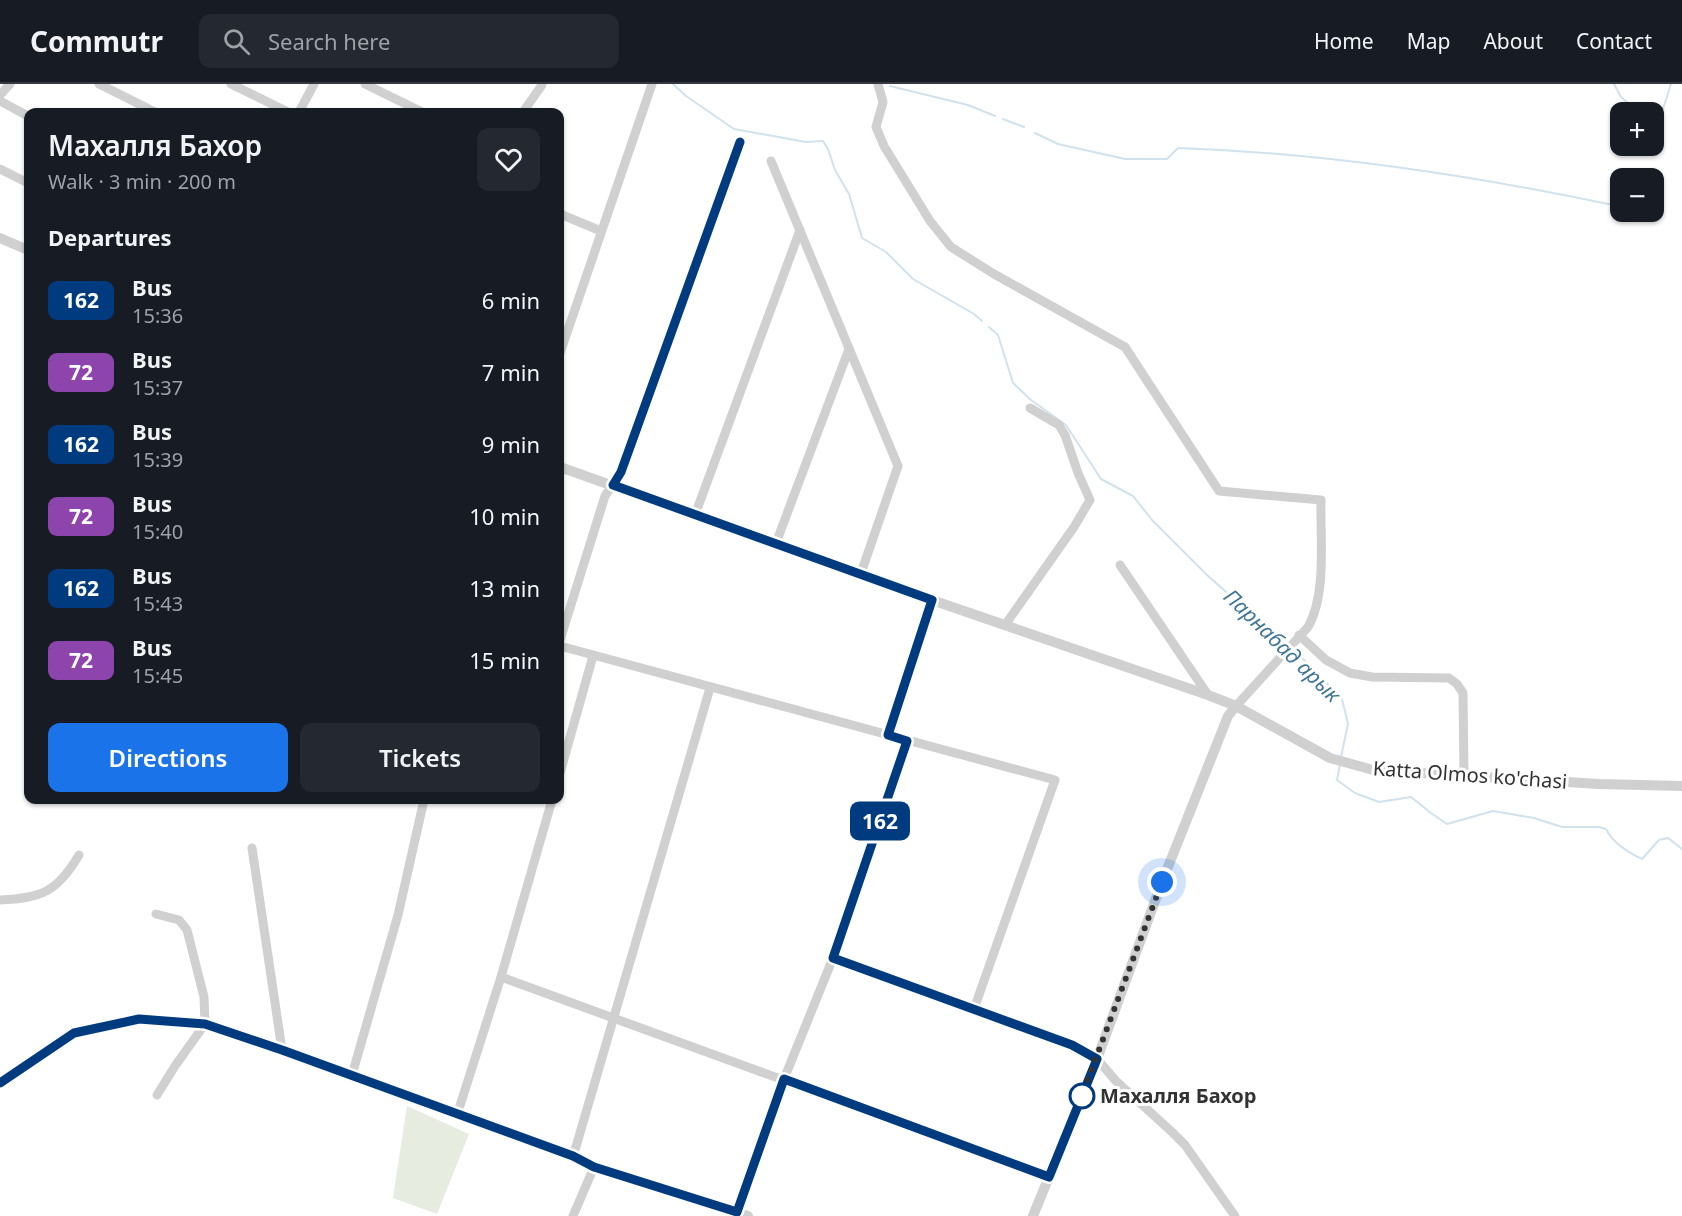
<!DOCTYPE html>
<html lang="en">
<head>
<meta charset="utf-8">
<style>
  body { margin:0; font-family:"Noto Sans",sans-serif; background:#242831; color:#f1f3f6; height:100vh; display:flex; flex-direction:column; font-size:22px; white-space:nowrap }
  * { box-sizing:border-box; margin:0 }
  p { font-size:20px; color:#9ea1a6 }
  .icon { flex:none; width:33px; height:33px; fill:none; stroke:currentColor; stroke-width:2; stroke-linecap:round; stroke-linejoin:round }
  .map { position:relative; flex:1; overflow:hidden }
  .drawer { position:absolute; left:24px; top:24px; width:540px; height:696px; display:flex; flex-direction:column; background:#171b24; border-radius:12px; box-shadow:0 2px 4px #0004 }
  .drawer>* { flex:none }
  .badge { padding:0 12px; border-radius:9px; font-size:21px; line-height:39px }
  .controls { position:absolute; left:1610px; top:18px; display:grid; gap:12px }
  .controls a { display:grid; place-items:center; width:54px; height:54px; border-radius:12px; background:#171b24; box-shadow:0 2px 4px #0004; font-size:30px }
  .you { position:absolute; width:30px; height:30px; margin:-15px; border:4px solid #fff; border-radius:50%; background:#1a73e8; box-shadow:0 0 0 9px #1a73e833 }
  .map>.badge { position:absolute; translate:-50% -50%; box-shadow:0 0 0 3px #fff }
  h2 { padding:0 24px; font-size:22px; line-height:54px }
  .round { display:grid; place-items:center; flex:none; width:63px; height:63px; border-radius:12px; background:#242831 }
  .head { display:flex; align-items:center; justify-content:space-between; height:102px; padding:0 24px }
  h1 { font-size:28px; font-weight:600; line-height:45px }
  .cta { display:flex; gap:12px; margin-top:auto; padding:12px 24px }
  .cta a { flex:1; height:69px; border-radius:12px; background:#1a73e8; color:#fff; font-size:24px; font-weight:600; line-height:69px; text-align:center }
  .cta a+a { background:#242831; color:#f1f3f6 }
  ul { padding:0; list-style:none }
  li { display:flex; align-items:center; gap:18px; height:72px; padding:0 24px }
  li div { flex:1 }
  li b { display:block; font-size:22px }
  li em { font-style:normal }
  li .badge { min-width:66px; font-weight:700; text-align:center }
  header { display:flex; align-items:center; gap:36px; box-sizing:border-box; height:84px; padding:0 30px; background:#171b24; border-bottom:2px solid #363941 }
  header strong { font-size:28px }
  nav { display:flex; gap:33px; margin-inline-start:auto; font-size:21px }
  .search { width:420px; height:54px; background:#242831; display:flex; align-items:center; gap:15px; box-sizing:border-box; padding:0 21px; border-radius:12px; color:#9ea1a6; font-size:22px }
  .map>svg:first-child { display:block }
</style>
</head>
<body>
<header>
<strong>Commutr</strong>
<div class="search"><svg class="icon" aria-label="search" viewBox="0 0 24 24"><circle cx="10" cy="10" r="6"/><path d="M15 15l6 6"/></svg>Search here</div>
<nav><a>Home</a><a>Map</a><a>About</a><a>Contact</a></nav>
</header>
<div class="map">
<svg width="1682" height="1132" viewBox="0 0 1682 1132">
  <rect width="100%" height="100%" fill="#fff"/>
  <path fill="#e6ecdf" d="M407 1022 469 1050 437 1130 393 1114Z"/>
  <g fill="none" stroke-linecap="round" stroke-linejoin="round">
    <g stroke="#cfe2ee" stroke-width="2">
      <path d="M673 0 686 12 734 45 806 58 823 57 828 65 835 86 849 110 862 154 886 168 913 195 974 230 982 237"/>
      <path d="M1614 0 1621 13 1638 28"/>
      <path d="M890 2 968 21 995 32"/>
      <path d="M1003 35 1024 43"/>
      <path d="M1653 35 1662 28 1671 0"/>
      <path d="M1035 49 1058 60 1125 75H1167L1178 64C1324 69 1470 91 1613 121"/>
      <path d="M989 243 998 251 1013 299 1031 316 1066 341 1101 395 1133 412 1152 436 1207 491 1250 529 1286 565"/>
      <path d="M1291 568 1303 575 1342 615 1348 640 1341 673"/>
      <path d="M1340 681 1337 696 1355 709 1379 718 1411 713 1431 729 1447 740 1493 727 1534 734 1562 743H1599L1606 745C1613 759 1627 768 1642 775L1659 756 1668 754 1682 765"/>
    </g>
    <g stroke="#d0d0d0" stroke-width="9">
      <path d="M99 0 155 28"/>
      <path d="M231 0 288 28"/>
      <path d="M365 0 422 28"/>
      <path d="M878 0 883 18 876 43 884 62 930 137 951 163 994 190 1125 263 1219 407 1321 416C1320 454 1327 510 1308 543L1236 622"/>
      <path d="M0 11 10 0"/>
      <path d="M0 17 28 32"/>
      <path d="M299 28 314 0"/>
      <path d="M523 28 542 1"/>
      <path d="M771 77 898 382 861 489"/>
      <path d="M0 85 28 99"/>
      <path d="M560 130 601 147"/>
      <path d="M560 269 652 0"/>
      <path d="M695 431 800 146"/>
      <path d="M776 459 849 265"/>
      <path d="M1120 481 1208 611"/>
      <path d="M1005 541 1074 443 1090 416 1078 389 1065 351 1059 341 1030 324"/>
      <path d="M1299 551 1326 576 1350 589 1372 593 1449 594 1457 600 1463 609 1464 690"/>
      <path d="M560 556 605 412 621 388 740 58"/>
      <path d="M560 562 1055 696 974 925"/>
      <path d="M889 651 932 516"/>
      <path d="M560 689 593 572"/>
      <path d="M252 764 282 966"/>
      <path d="M0 816C42 814 57 808 79 771"/>
      <path d="M156 830 179 836 187 846 204 913 205 940 175 982 157 1011"/>
      <path d="M833 874 1072 961 1097 975 1116 997 1172 1048 1185 1061 1235 1132"/>
      <path d="M501 893 1049 1093"/>
      <path d="M352 991 398 831 424 716"/>
      <path d="M457 1031 501 893 552 716"/>
      <path d="M573 1073 710 604"/>
      <path d="M737 1128 784 995 833 874 907 657"/>
      <path d="M573 1132 594 1083"/>
    </g>
    <g stroke="#d0d0d0" stroke-width="10">
      <path d="M0 154 28 166"/>
      <path d="M560 383 932 516 1208 611 1236 622 1330 674 1373 686 1599 700 1682 702"/>
      <path d="M0 999 73 949 139 935 205 940 282 966 573 1073 594 1083 748 1132"/>
      <path d="M1033 1132 1097 975 1162 798 1228 632 1236 622"/>
    </g>
  </g>
  <g fill="none" stroke-linecap="round" stroke-linejoin="round">
    <g stroke="#fff" stroke-width="14">
      <path id="line" d="M0 999 74 949 139 935 205 940 282 966 573 1072 594 1083 737 1128 784 995 1049 1093 1097 975 1072 961 833 874 907 657 888 651 932 516 613 401 621 388 740 58"/>
    </g>
    <use href="#line" stroke="#003b80" stroke-width="9"/>
    <path stroke="#333" stroke-width="6" stroke-dasharray="0 10.8" d="M1082 1012 1081 1014 1162 798"/>
  </g>
  <circle fill="#fff" stroke="#003b80" stroke-width="3" cx="1082" cy="1012" r="12"/>
  <g text-anchor="middle" stroke-width="6" stroke-linejoin="round" paint-order="stroke">
    <g font-size="20" fill="#333" stroke="#fff">
      <text transform="translate(1470 691) rotate(4)" y="7">Katta Olmos ko'chasi</text>
    </g>
    <g font-size="20" font-weight="bold" fill="#333" stroke="#fff" text-anchor="start">
      <text x="1100" y="1019">Махалля Бахор</text>
    </g>
    <g font-size="21" font-style="italic" fill="#3f7597" stroke="#fff">
      <text transform="translate(1282 562) rotate(44)" y="7">Парнабад арык</text>
    </g>
  </g>
</svg>
<div class="controls">
<a>+</a>
<a>−</a>
</div>
<div class="you" style="left:1162px;top:798px"></div>
<b class="badge" style="left:880px;top:737px;background:#003b80;color:#fff">162</b>
<section class="drawer">
<div class="head"><div><h1>Махалля Бахор</h1><p>Walk · 3 min · 200 m</p></div><a class="round"><svg class="icon" aria-label="heart" viewBox="0 0 24 24"><path d="M12 20l-8-8c-3-5 5-10 8-4 3-6 11-1 8 4z"/></svg></a></div>
<h2>Departures</h2>
<ul>
<li><span class="badge" style="background:#003b80;color:#fff">162</span><div><b>Bus</b><p>15:36</p></div><em>6 min</em></li>
<li><span class="badge" style="background:#8e44ad;color:#fff">72</span><div><b>Bus</b><p>15:37</p></div><em>7 min</em></li>
<li><span class="badge" style="background:#003b80;color:#fff">162</span><div><b>Bus</b><p>15:39</p></div><em>9 min</em></li>
<li><span class="badge" style="background:#8e44ad;color:#fff">72</span><div><b>Bus</b><p>15:40</p></div><em>10 min</em></li>
<li><span class="badge" style="background:#003b80;color:#fff">162</span><div><b>Bus</b><p>15:43</p></div><em>13 min</em></li>
<li><span class="badge" style="background:#8e44ad;color:#fff">72</span><div><b>Bus</b><p>15:45</p></div><em>15 min</em></li>
</ul>
<div class="cta"><a>Directions</a><a>Tickets</a></div>
</section>
</div>
</body>
</html>
